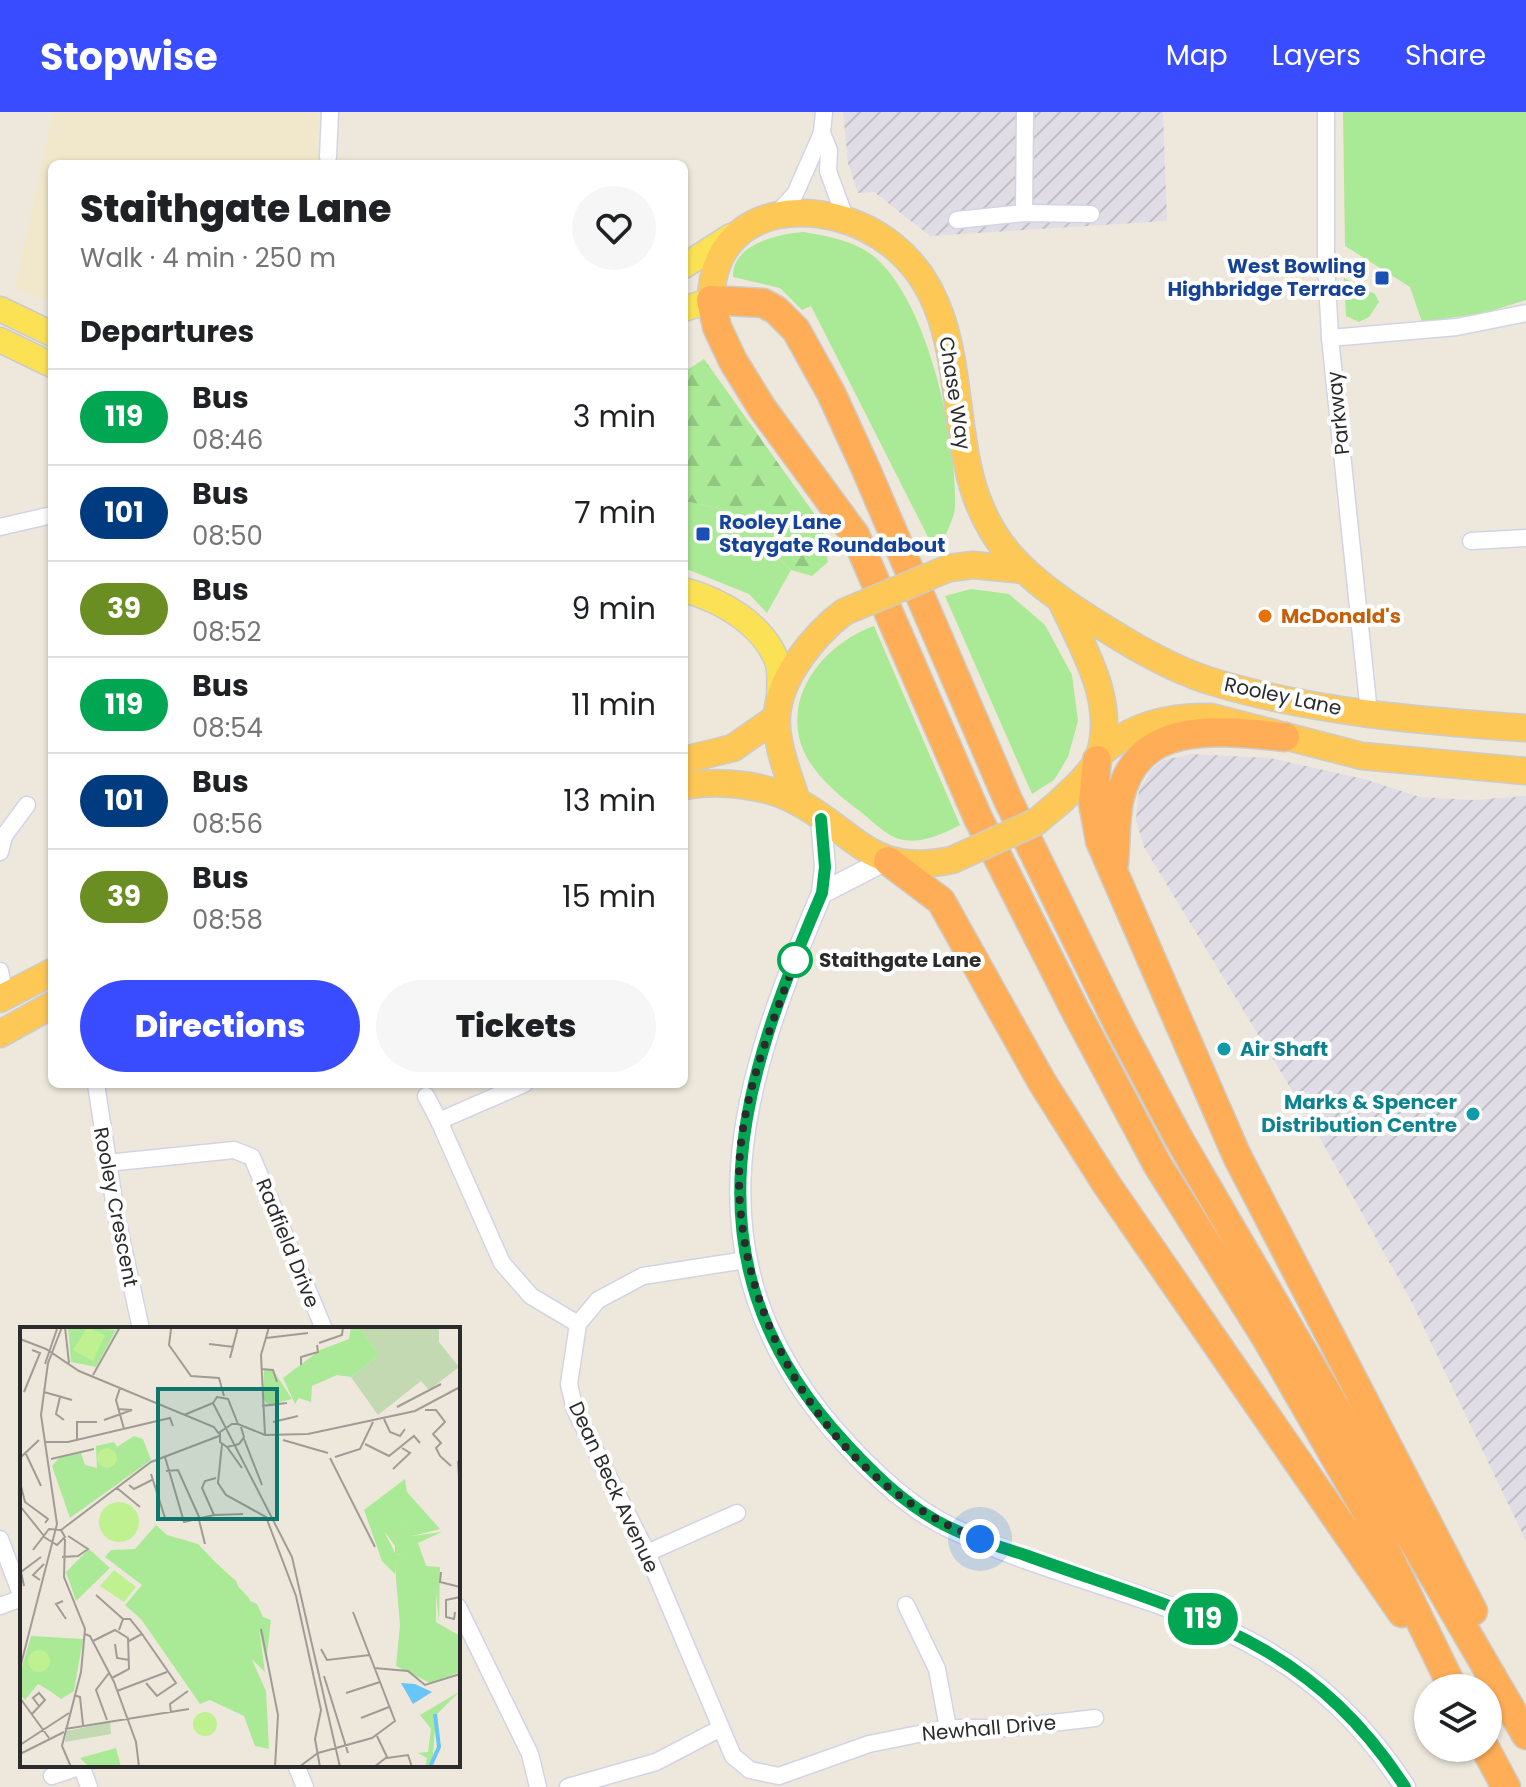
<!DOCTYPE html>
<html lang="en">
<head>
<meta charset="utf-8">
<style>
  body { margin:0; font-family:Poppins,sans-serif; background:#f6f6f6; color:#202124; height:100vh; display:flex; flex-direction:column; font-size:30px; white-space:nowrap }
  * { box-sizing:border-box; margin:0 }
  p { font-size:26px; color:#757577 }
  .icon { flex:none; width:44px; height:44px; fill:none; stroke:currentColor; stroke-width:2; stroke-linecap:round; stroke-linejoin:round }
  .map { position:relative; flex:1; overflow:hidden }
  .panel { position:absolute; left:48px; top:48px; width:640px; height:928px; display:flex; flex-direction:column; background:#fff; border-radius:12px; box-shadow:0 2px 6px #0004 }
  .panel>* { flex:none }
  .badge { padding:0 16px; border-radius:26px; font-size:28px; line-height:52px }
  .tools { position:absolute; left:1414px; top:1562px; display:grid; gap:16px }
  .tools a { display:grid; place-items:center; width:88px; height:88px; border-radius:50%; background:#fff; box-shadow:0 2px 6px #0004; font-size:40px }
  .you { position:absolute; width:40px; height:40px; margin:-20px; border:6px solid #fff; border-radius:50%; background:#1a73e8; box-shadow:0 0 0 12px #1a73e833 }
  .map>.badge { position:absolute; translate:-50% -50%; box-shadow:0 0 0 4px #fff }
  h2 { padding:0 32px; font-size:30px; line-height:72px }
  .round { display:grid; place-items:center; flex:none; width:84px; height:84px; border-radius:42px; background:#f6f6f6 }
  .overview { display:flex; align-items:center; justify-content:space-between; height:136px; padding:0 32px }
  h1 { font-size:38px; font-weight:800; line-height:60px }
  .primary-button { display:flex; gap:16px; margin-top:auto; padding:16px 32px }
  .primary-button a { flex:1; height:92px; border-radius:48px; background:#394cff; color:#fff; font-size:32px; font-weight:800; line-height:92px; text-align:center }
  .primary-button a+a { background:#f6f6f6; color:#202124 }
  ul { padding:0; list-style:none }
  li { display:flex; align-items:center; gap:24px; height:96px; padding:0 32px; border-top:2px solid #e0e0e0 }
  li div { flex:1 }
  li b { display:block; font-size:30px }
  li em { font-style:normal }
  li .badge { min-width:88px; font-weight:700; text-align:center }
  header { display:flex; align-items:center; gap:48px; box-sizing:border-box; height:112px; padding:0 40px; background:#394cff; color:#fff }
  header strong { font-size:38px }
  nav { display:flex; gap:44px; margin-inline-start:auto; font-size:28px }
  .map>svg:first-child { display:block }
</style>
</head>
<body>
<header>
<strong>Stopwise</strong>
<nav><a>Map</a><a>Layers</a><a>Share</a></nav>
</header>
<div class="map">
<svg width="1526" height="1675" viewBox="0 0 1526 1675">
  <defs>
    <pattern id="industrial-furrows" width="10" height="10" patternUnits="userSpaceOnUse" patternTransform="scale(2)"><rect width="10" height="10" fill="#e1dde6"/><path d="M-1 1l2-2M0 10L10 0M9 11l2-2" fill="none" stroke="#c1bec5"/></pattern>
    <pattern id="forest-firs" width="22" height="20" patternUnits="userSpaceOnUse" patternTransform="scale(2)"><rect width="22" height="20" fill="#aae995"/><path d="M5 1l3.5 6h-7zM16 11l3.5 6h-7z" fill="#92c881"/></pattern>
  </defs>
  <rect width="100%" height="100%" fill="#eee8dc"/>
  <g fill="url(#industrial-furrows)">
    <path d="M843 0H1163L1167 109 930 124 874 80 858 81 848 51Z"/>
    <path d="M1191 642 1270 646 1364 667 1420 685 1473 688 1526 684V1429L1410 1187 1307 1003 1144 735 1136 708 1139 678 1153 656 1164 648Z"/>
  </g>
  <path fill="#f1e8cb" d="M53 0H318L316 39 365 52H52V191L15 176Z"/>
  <g fill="#aae995">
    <path d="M1343 0H1526V188L1484 201 1422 210 1410 175 1345 134Z"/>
    <path d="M803 120C827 124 852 128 872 143 927 185 957 326 955 393 955 403 950 413 946 422L931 431 811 194 802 198 780 176 733 165C732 132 778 122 803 120Z"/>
    <path d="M1344 166 1375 182 1379 190 1369 205 1359 210 1346 204Z"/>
    <path d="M684 389 729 398 791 458 767 501 749 482 684 456Z"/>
    <path d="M971 477 1009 482 1045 513 1072 563 1078 609 1068 645 1054 668 1032 682 945 484Z"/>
    <path d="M874 514 960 713C941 723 917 734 896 726 884 721 871 708 861 700 838 683 810 660 801 632 784 579 828 530 874 514Z"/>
  </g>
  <path fill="url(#forest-firs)" d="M704 247 823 414 828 450 812 464 791 458 729 398 684 389V260Z"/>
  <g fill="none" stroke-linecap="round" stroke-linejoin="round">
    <g stroke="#d2d4e5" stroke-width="19">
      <g id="minor">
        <path d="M824 0 822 21 829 38 828 59 846 108"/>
        <path d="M1326 0V150L1330 226 1369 601"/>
        <path d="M328 45 330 0"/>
        <path d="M1024 101 1025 0"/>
        <path d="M774 105 795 82 822 21"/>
        <path d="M957 108 1024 101 1091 102"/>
        <path d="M1330 226 1457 215 1526 201"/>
        <path d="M0 415 52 403"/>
        <path d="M1471 429 1526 426"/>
        <path d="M0 740 4 724 27 693"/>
        <path d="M0 859 5 884"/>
        <path d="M96 972 116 1102 141 1217"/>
        <path d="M426 984 439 1009 524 972"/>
        <path d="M439 1009 502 1151 531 1184 578 1212"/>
        <path d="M107 1051 234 1038 252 1045 324 1217"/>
        <path d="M746 1148 643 1164 598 1188 578 1212 569 1272 575 1298 647 1441 733 1644 750 1658 779 1664 869 1632 948 1616H1009L1095 1606"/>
        <path d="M0 1427 22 1485"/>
        <path d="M647 1441 737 1401"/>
        <path d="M906 1493 937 1557 948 1616"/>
        <path d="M0 1494 22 1486"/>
        <path d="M458 1495 530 1642 538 1675"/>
        <path d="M81 1653 89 1675"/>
        <path d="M296 1653 305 1675"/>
        <path d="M52 1664 82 1654"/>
        <path d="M568 1675 656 1650 719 1617"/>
      </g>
    </g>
    <g stroke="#d2d4e5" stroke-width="23">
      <g id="tertiary">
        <path d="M821 707 825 755 822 781C741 970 684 1142 832 1316 865 1354 907 1396 953 1417 1132 1498 1287 1492 1405 1675"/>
        <path d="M822 781 886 748"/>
      </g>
    </g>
    <g stroke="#ccc" stroke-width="27">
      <g id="primary">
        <path d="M684 154 731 124"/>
        <path d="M0 197 52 222"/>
        <path d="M684 197 711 188"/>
        <path d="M0 228 52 253"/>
        <path d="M684 478C721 488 763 512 777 549 781 560 779 575 779 587"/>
      </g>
    </g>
    <g stroke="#ccc" stroke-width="29">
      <g id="trunk">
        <path d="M711 188C713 86 828 82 892 133 960 186 951 279 968 355 983 427 1022 463 1082 502 1122 527 1165 555 1210 569 1311 600 1421 609 1526 616"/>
        <path d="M949 456 973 453 1023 458"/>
        <path d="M1061 488C1082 535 1116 587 1100 641 1095 659 1074 676 1061 689"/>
        <path d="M1100 642C1132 613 1168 604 1211 605L1362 644 1526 659"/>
        <path d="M684 648 733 636 776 606"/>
        <path d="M684 674C720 668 765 672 798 690 858 723 872 765 952 748"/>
        <path d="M797 690C789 663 775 632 777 604 779 565 815 522 844 500"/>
        <path d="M0 887 52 860"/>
        <path d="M0 922 52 893"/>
      </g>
    </g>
    <g stroke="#ccc" stroke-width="31">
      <g id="motorway">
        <path d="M1097 648 1093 691 1100 729 1237 1044 1473 1499"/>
        <path d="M888 749 941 789 1042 970 1107 1073 1402 1501"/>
        <path d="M1114 751C1116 731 1115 709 1119 689 1136 605 1222 619 1285 625"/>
        <path d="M1453 1576 1369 1404 1265 1224 1157 1052 1074 896 978 706 855 423 762 296 733 249 717 215 711 188 763 191 776 198 796 218 831 281 865 355 1008 688 1120 916 1179 1027 1526 1623"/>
        <path d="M1485 1636 1506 1675"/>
      </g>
    </g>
    <use href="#minor" stroke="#fff" stroke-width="16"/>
    <use href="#tertiary" stroke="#fff" stroke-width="20"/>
    <use href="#primary" stroke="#fbe255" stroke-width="24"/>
    <use href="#trunk" stroke="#fdc856" stroke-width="26"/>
    <use href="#motorway" stroke="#ffae57" stroke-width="28"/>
    <g stroke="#ccc" stroke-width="29" stroke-linecap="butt">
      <g id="trunk-bridge">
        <path d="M844 500 949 456"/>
        <path d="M952 748 1036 710 1061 689"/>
      </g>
    </g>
    <use href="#trunk-bridge" stroke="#fdc856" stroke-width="26"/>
  </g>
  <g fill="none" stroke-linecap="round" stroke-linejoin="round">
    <g stroke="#fff" stroke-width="18">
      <path id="line" d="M821 707 825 755 822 781C741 969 684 1143 832 1316 865 1354 906 1396 953 1417 976 1428 1001 1435 1025 1443 1184 1501 1307 1523 1405 1675"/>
    </g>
    <use href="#line" stroke="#00a651" stroke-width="12"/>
    <path stroke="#2b2b2b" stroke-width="8" stroke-dasharray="0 14.4" d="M795 848 797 843C774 908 746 972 740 1041 728 1199 829 1372 980 1427"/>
  </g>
  <g fill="#1a4fb4" stroke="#fff" stroke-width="3">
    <rect x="1374" y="158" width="16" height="16" rx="4"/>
    <rect x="695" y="414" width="16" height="16" rx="4"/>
  </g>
  <circle fill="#e8710a" stroke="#fff" stroke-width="3" cx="1265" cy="504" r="8"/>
  <circle fill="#fff" stroke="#00a651" stroke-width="4" cx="795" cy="848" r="16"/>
  <g fill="#0f9aa8" stroke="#fff" stroke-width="3">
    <circle cx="1224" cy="937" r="8"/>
    <circle cx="1473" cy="1002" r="8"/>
  </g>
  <g text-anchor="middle" stroke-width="8" stroke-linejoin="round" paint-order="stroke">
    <g font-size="20" font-weight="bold" fill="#164399" stroke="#fff" text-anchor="end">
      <text x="1366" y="161">West Bowling<tspan x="1366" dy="23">Highbridge Terrace</tspan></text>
      <text x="719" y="417" text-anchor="start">Rooley Lane<tspan x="719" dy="23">Staygate Roundabout</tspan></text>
    </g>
    <g font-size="20" fill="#2b2b2b" stroke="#fff">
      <text transform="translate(955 281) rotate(81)" y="7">Chase Way</text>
      <text transform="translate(1338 301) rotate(-96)" y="7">Parkway</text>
      <text transform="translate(1283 584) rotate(12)" y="7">Rooley Lane</text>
      <text transform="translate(116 1095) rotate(79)" y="7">Rooley Crescent</text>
      <text transform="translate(288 1131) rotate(68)" y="7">Radfield Drive</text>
      <text transform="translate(614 1375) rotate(65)" y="7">Dean Beck Avenue</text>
      <text transform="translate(989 1616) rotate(-5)" y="7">Newhall Drive</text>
    </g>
    <g font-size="20" font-weight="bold" fill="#c56008" stroke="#fff" text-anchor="start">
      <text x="1281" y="511">McDonald's</text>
    </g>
    <g font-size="20" font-weight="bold" fill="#2b2b2b" stroke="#fff" text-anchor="start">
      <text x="819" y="855">Staithgate Lane</text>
    </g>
    <g font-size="20" font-weight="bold" fill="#0d838f" stroke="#fff" text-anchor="start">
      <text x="1240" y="944">Air Shaft</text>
      <text x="1457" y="997" text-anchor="end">Marks &amp; Spencer<tspan x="1457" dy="23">Distribution Centre</tspan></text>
    </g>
  </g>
  <g transform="translate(20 1215)">
    <rect width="440" height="440" fill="#eee8dc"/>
    <path d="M244 43H253L272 72 249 78 243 72ZM114 109 123 112 131 133 50 191 32 139 39 131 61 126 65 138 77 141 76 119 94 115 97 120ZM385 152 387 165 420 202 392 209 371 178 365 206 376 228 394 224 375 240V247L362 234 344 183ZM136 198 147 208 178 217 229 271 238 293 232 308 187 288 229 326 246 364 249 422 235 419 224 389 190 373 180 377 121 292 105 278 122 258 85 230 91 223 115 222ZM69 222 90 241 56 274 46 245Z" fill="#aae995"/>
    <path d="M371 177 392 209 422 205 398 216 416 266V295L440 309V345L410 356 376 339 380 298 375 240 392 225 375 228V219L362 201ZM184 225 216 254 223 271 237 277 243 290 251 293 246 335 239 302 245 345 186 288 160 272 163 277 154 290 171 307 146 283 155 266 196 286 189 279 203 255 196 256 195 249 194 260 185 266 192 241ZM224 275 233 294 232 307 199 288 212 280 223 283ZM130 282 172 315 187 300 195 347 159 311 141 309 129 291ZM2 340 30 352V364L18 357 5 373 0 367ZM196 357 200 362 213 359 229 386 216 380 214 367 201 365 200 375 189 371ZM439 365 416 388 412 440H405L407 431 398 426 408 425 411 402 400 388Z" fill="#aae995" fill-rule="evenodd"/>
    <path d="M344 0H419V15L439 40 409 63 401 54 358 88 331 50 359 28 341 3ZM90 395 91 407 45 415 47 404Z" fill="#c2d9b2"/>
    <path d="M48 0 96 3 76 40 51 35ZM331 0H345L341 3 359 28 331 50 317 48 292 59 291 75 279 71 275 77 263 51 300 23 329 12ZM405 239 420 240 419 295 416 266ZM11 309 63 312 54 364 41 372 30 364 29 352 2 340ZM96 421 101 440H69L60 431Z" fill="#aae995"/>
    <path d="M67 0 85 8 73 34 53 23ZM77 131a10 10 0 1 1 20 0a10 10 0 1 1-20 0ZM79 195a20 20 0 1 1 40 0a20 20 0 1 1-40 0ZM94 243 116 260 104 275 80 259ZM8 334a11 11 0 1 1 22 0a11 11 0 1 1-22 0ZM173 397a12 12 0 1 1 24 0a12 12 0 1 1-24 0Z" fill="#bff190"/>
    <path d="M381 356 395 357 412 365 393 377Z" fill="#68c5f7"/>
    <path fill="none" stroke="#68c5f7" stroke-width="4" d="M410 440 419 420 415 387"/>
    <path fill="none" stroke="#a09c95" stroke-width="2" d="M45 0 49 36M151 2 149 18 171 49 199 51 204 69M246 11 288 6M0 12 26 22 59 44 194 100 199 107M299 16 322 8 323 0M189 17 214 20M210 31 218 0M25 37 37 2M281 38V30L298 25 297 18M241 42 253 43 257 55M73 48 100 0M100 61 96 73 104 102M4 65 20 26 12 23M24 65 52 73M40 70 36 87 44 93M193 76 272 230 320 440M193 76 197 70 208 72 218 97M242 79 267 76M377 80 421 57M405 83H416L425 95 413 107 421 116 416 121 420 129 431 139M164 88 193 76M364 92 370 105 380 109 385 102M84 93 112 83 98 82M253 95 278 89M221 100 224 110 219 117 207 120 200 115V105L212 97H218L245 108 288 107 395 84 440 60M245 108 241 28 249 0M57 112V95H77M224 112 242 158M263 113 308 126M25 115H48L150 91 153 99M202 117 198 156 206 168 246 190 276 269 301 383 295 412 300 440M345 117 369 129 394 109 400 116M207 120 222 141M6 127 21 159M145 130 164 195 194 188M315 130 340 122 353 95M0 131 19 113M310 131 355 220M31 132 74 122M438 134 440 166M373 142 390 126 382 121M146 144 158 143 180 192M131 147 146 194M0 155 5 175 28 192 25 196M109 158 114 162 132 153M97 161 120 180M0 179 24 209M194 188 182 161 185 154 196 151M194 188 223 187M179 193 185 217M41 203 131 135 199 109M45 212 44 250 65 302 61 345 42 419 51 440M13 223 29 202 41 203 45 210 37 218 24 210M42 230 58 229 68 222 48 209M421 245 420 255 440 260M20 253 13 248 24 237M4 259 1 245 21 230M76 268 103 292M43 274 36 277 46 292M435 285 434 292 426 290V273L440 270M241 302 258 388 255 440M99 303 103 292H110L122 307 109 314M65 307 70 309 94 355 116 415 119 440M122 307 156 356 137 369 126 356M73 314 95 303 108 311 109 342 92 351M95 317 97 331 109 333M301 322 307 333 350 328M0 341 37 197 21 88 28 36 42 0M354 341 388 344 405 358 440 347M304 349 328 426M97 364 147 345M326 366 360 355M54 368 60 370 63 398M0 371 29 411M151 386 150 377 168 364M12 387 25 373 19 366 13 371 19 379M341 391 369 380M87 393 76 363 89 346M45 402 169 382M0 418 49 386M0 427 44 405M367 431 388 428 392 440M279 440 298 426 352 411 375 394 333 285M354 440 367 430 357 409"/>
    <path fill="#0f766e" fill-opacity="0.15" stroke="#0f766e" stroke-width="4" d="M138 62H257V192H138Z"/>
    <rect width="440" height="440" fill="none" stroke="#2b2b2b" stroke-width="4"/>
  </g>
</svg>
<div class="tools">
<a><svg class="icon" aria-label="layers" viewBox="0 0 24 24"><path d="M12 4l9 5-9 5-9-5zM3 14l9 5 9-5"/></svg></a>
</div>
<div class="you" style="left:980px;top:1427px"></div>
<b class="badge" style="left:1203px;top:1507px;background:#00a651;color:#fff">119</b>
<section class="panel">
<div class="overview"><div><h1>Staithgate Lane</h1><p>Walk · 4 min · 250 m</p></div><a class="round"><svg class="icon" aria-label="heart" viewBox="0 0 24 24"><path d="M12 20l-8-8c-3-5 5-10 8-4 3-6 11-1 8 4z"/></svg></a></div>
<h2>Departures</h2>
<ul>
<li><span class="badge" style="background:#00a651;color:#fff">119</span><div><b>Bus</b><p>08:46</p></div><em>3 min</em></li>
<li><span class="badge" style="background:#003b80;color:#fff">101</span><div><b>Bus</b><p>08:50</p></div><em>7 min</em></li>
<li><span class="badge" style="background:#6b8e23;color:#fff">39</span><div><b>Bus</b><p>08:52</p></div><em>9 min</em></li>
<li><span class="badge" style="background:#00a651;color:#fff">119</span><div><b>Bus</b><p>08:54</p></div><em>11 min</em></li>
<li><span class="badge" style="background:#003b80;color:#fff">101</span><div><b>Bus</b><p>08:56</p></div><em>13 min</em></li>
<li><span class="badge" style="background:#6b8e23;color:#fff">39</span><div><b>Bus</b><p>08:58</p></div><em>15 min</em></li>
</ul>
<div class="primary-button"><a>Directions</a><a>Tickets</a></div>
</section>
</div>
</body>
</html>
